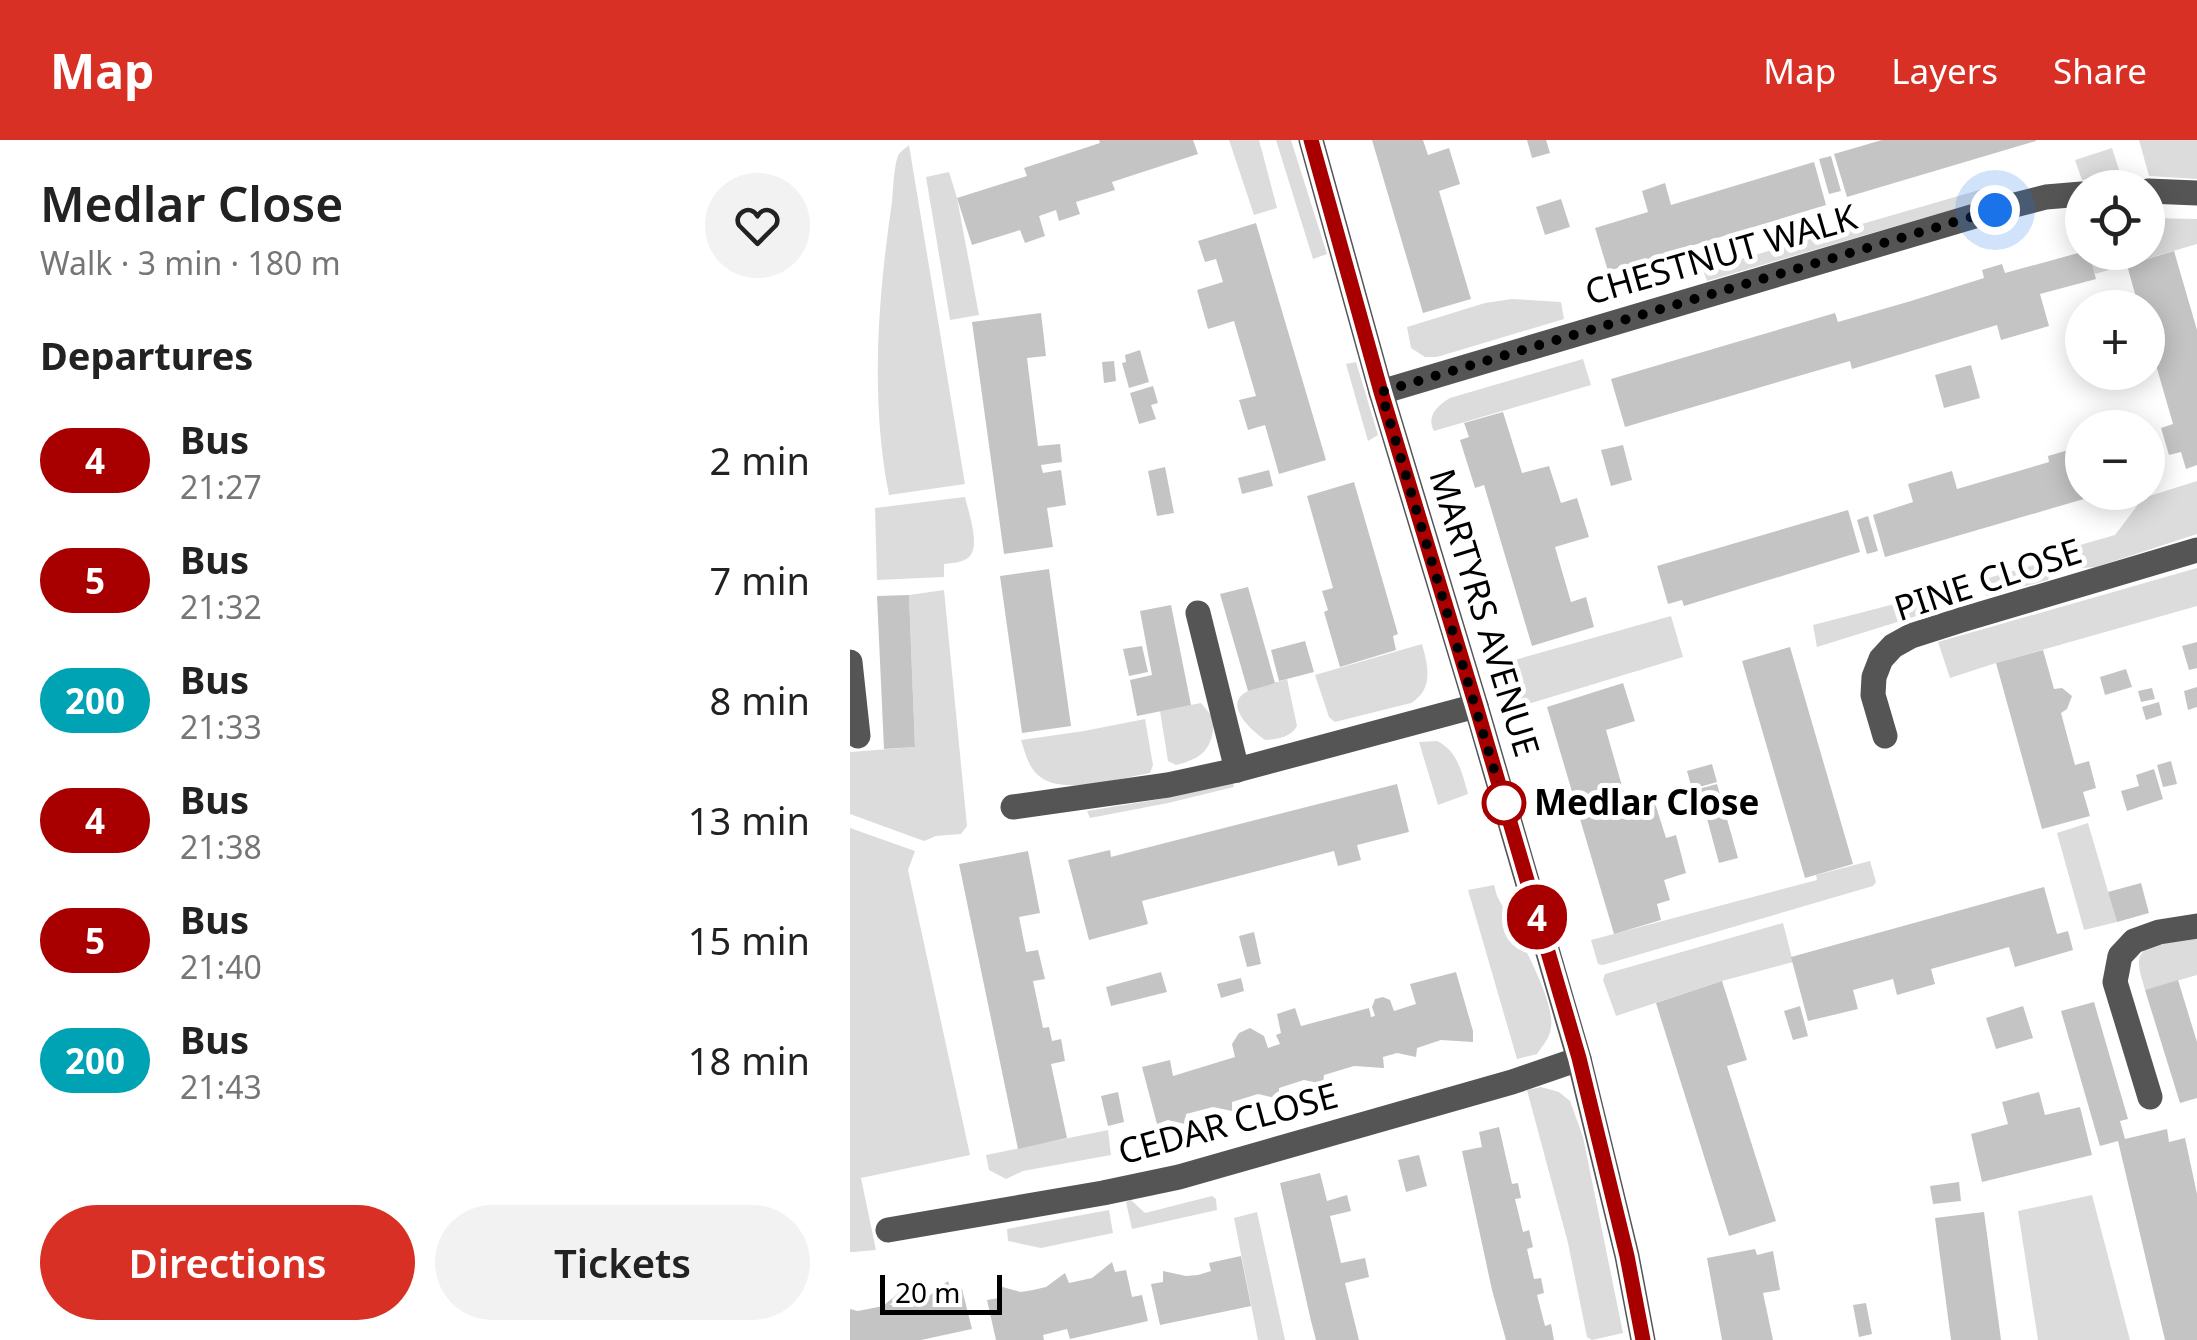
<!DOCTYPE html>
<html lang="en">
<head>
<meta charset="utf-8">
<style>
  body { margin:0; font-family:"Noto Sans",sans-serif; background:#f2f2f2; color:#222; height:100vh; display:flex; flex-direction:column; font-size:38px; white-space:nowrap }
  * { box-sizing:border-box; margin:0 }
  p { font-size:32px; color:#767676 }
  .icon { flex:none; width:55px; height:55px; fill:none; stroke:currentColor; stroke-width:2; stroke-linecap:round; stroke-linejoin:round }
  .map { position:relative; flex:1; overflow:hidden }
  .sheet { display:flex; flex-direction:column; background:#fff; width:850px }
  .sheet>* { flex:none }
  .badge { padding:0 20px; border-radius:32px; font-size:35px; line-height:65px }
  .buttons { position:absolute; left:1215px; top:30px; display:grid; gap:20px }
  .buttons a { display:grid; place-items:center; width:100px; height:100px; border-radius:50%; background:#fff; box-shadow:0 5px 25px #0003; font-size:50px }
  .scale { position:absolute; left:30px; bottom:25px; width:122px; box-sizing:border-box; padding-left:10px; border:5px solid #000; border-top:0; font-size:28px; line-height:35px; white-space:nowrap; color:#000; -webkit-text-stroke:8px #fff; paint-order:stroke }
  .you { position:absolute; width:50px; height:50px; margin:-25px; border:8px solid #fff; border-radius:50%; background:#1a73e8; box-shadow:0 0 0 15px #1a73e833 }
  .map>.badge { position:absolute; translate:-50% -50%; box-shadow:0 0 0 5px #fff }
  h2 { padding:0 40px; font-size:38px; line-height:90px }
  .round { display:grid; place-items:center; flex:none; width:105px; height:105px; border-radius:52px; background:#f2f2f2 }
  .overview { display:flex; align-items:center; justify-content:space-between; height:170px; padding:0 40px }
  h1 { font-size:48px; font-weight:600; line-height:75px }
  .button { display:flex; gap:20px; margin-top:auto; padding:20px 40px }
  .button a { flex:1; height:115px; border-radius:60px; background:#d93025; color:#fff; font-size:40px; font-weight:600; line-height:115px; text-align:center }
  .button a+a { background:#f2f2f2; color:#222 }
  ul { padding:0; list-style:none }
  li { display:flex; align-items:center; gap:30px; height:120px; padding:0 40px }
  li div { flex:1 }
  li b { display:block; font-size:38px }
  li em { font-style:normal }
  li .badge { min-width:110px; font-weight:700; text-align:center }
  header { display:flex; align-items:center; gap:60px; box-sizing:border-box; height:140px; padding:0 50px; background:#d93025; color:#fff }
  header strong { font-size:48px }
  nav { display:flex; gap:55px; margin-inline-start:auto; font-size:35px }
  main { display:flex; flex:1; min-height:0 }
  .map>svg:first-child { display:block }
</style>
</head>
<body>
<header>
<strong>Map</strong>
<nav><a>Map</a><a>Layers</a><a>Share</a></nav>
</header>
<main>
<section class="sheet">
<div class="overview"><div><h1>Medlar Close</h1><p>Walk · 3 min · 180 m</p></div><a class="round"><svg class="icon" aria-label="heart" viewBox="0 0 24 24"><path d="M12 20l-8-8c-3-5 5-10 8-4 3-6 11-1 8 4z"/></svg></a></div>
<h2>Departures</h2>
<ul>
<li><span class="badge" style="background:#a80000;color:#fff">4</span><div><b>Bus</b><p>21:27</p></div><em>2 min</em></li>
<li><span class="badge" style="background:#a80000;color:#fff">5</span><div><b>Bus</b><p>21:32</p></div><em>7 min</em></li>
<li><span class="badge" style="background:#00a3b4;color:#fff">200</span><div><b>Bus</b><p>21:33</p></div><em>8 min</em></li>
<li><span class="badge" style="background:#a80000;color:#fff">4</span><div><b>Bus</b><p>21:38</p></div><em>13 min</em></li>
<li><span class="badge" style="background:#a80000;color:#fff">5</span><div><b>Bus</b><p>21:40</p></div><em>15 min</em></li>
<li><span class="badge" style="background:#00a3b4;color:#fff">200</span><div><b>Bus</b><p>21:43</p></div><em>18 min</em></li>
</ul>
<div class="button"><a>Directions</a><a>Tickets</a></div>
</section>
<div class="map">
<svg width="1347" height="1200" viewBox="0 0 1347 1200">
  <rect width="100%" height="100%" fill="#fff"/>
  <g fill="#dcdcdc">
    <path d="M379 0H409L427 68 404 75Z"/>
    <path d="M426 0H441L477 114 463 119Z"/>
    <path d="M1289 0H1347V39L1299 36Z"/>
    <path d="M59 5 115 344 39 355C20 259 28 157 42 62 43 50 44 26 48 16 50 11 55 9 59 5Z"/>
    <path d="M1262 8 1272 39 1251 38 1232 40 1225 20Z"/>
    <path d="M99 32 107 58 129 175 100 180 76 37Z"/>
    <path d="M1143 46 1139 59 857 141 853 130Z"/>
    <path d="M1298 78 1347 79V104L1245 134 1239 113 1298 112Z"/>
    <path d="M662 159 711 162 714 179 587 217H575L561 208 557 187 635 163Z"/>
    <path d="M733 219 741 245 584 291C576 276 587 266 600 258Z"/>
    <path d="M506 222 528 295 518 301 496 224Z"/>
    <path d="M1347 341V394L1246 427 1233 428 1223 422 1216 409 1265 395 1293 358Z"/>
    <path d="M115 357C118 371 131 406 119 417 112 423 102 423 94 424V437L27 440 25 368Z"/>
    <path d="M1198 421 1201 431 1198 440 1137 456 1130 450 1128 441Z"/>
    <path d="M1347 428V466L1146 523 1100 538 1088 502Z"/>
    <path d="M94 450 117 686 111 694 86 696 74 701 0 674V612L65 607 59 455Z"/>
    <path d="M1068 458 1073 474 967 507 963 485Z"/>
    <path d="M821 476 833 517 668 567 654 523Z"/>
    <path d="M572 504C578 526 584 549 561 563L485 582 479 577 465 535Z"/>
    <path d="M437 539 447 586C440 598 428 599 415 600 402 591 371 564 398 551 410 545 425 543 437 539Z"/>
    <path d="M351 563 364 579C363 608 354 618 326 625L318 621 310 571Z"/>
    <path d="M295 579 303 625 300 633C271 638 212 656 189 636 178 627 175 612 171 600L234 591Z"/>
    <path d="M587 601C608 611 612 633 618 654L588 665 569 602Z"/>
    <path d="M383 643 384 647 318 663 240 678 237 671 317 658Z"/>
    <path d="M1238 683 1267 782 1234 790 1207 693Z"/>
    <path d="M0 688 65 711 58 730 120 1015 11 1038 26 1110 3 1112H0Z"/>
    <path d="M1020 721 1026 742 1023 746 753 825 748 824 741 800 967 740 966 735Z"/>
    <path d="M644 745 647 756C661 783 706 859 701 887 700 898 693 905 687 914L667 919 618 750Z"/>
    <path d="M933 783 943 822 872 841 766 876 753 840 755 834Z"/>
    <path d="M1347 797V835L1295 850C1293 842 1290 834 1289 826 1287 798 1328 800 1347 797Z"/>
    <path d="M691 947 709 952 720 961 733 997 773 1193 742 1200 737 1197 718 1103 677 950Z"/>
    <path d="M258 990 261 1015 173 1031 156 1039 139 1030 136 1015Z"/>
    <path d="M1242 1055 1280 1200H1188L1168 1071Z"/>
    <path d="M362 1056 366 1059 367 1070 282 1089 276 1062 281 1060 295 1073Z"/>
    <path d="M259 1070 263 1093 191 1108 158 1101 157 1089Z"/>
    <path d="M407 1072 435 1200H408L384 1078Z"/>
  </g>
  <g fill="#c4c4c4">
    <path d="M249 0H343L348 14 262 42 265 50 226 62 230 74 209 81 206 70 189 76 195 96 175 103 170 90 122 105 107 58 177 36 174 28 250 3Z"/>
    <path d="M522 0H573L578 15 599 8 610 44 589 51 621 159 573 173Z"/>
    <path d="M677 0H696L700 13 682 18Z"/>
    <path d="M1032 0H1186V1L997 57 984 14Z"/>
    <path d="M981 16 991 51 979 54 969 19Z"/>
    <path d="M964 22 976 65 758 131 745 88 798 72 792 51 815 43 821 65Z"/>
    <path d="M711 59 720 87 695 95 686 67Z"/>
    <path d="M406 83 476 320 429 334 415 285 398 290 389 260 406 256 384 181 358 189 347 150 373 142 366 119 355 122 348 101Z"/>
    <path d="M1324 111 1347 190V325L1336 329 1331 312 1319 315 1311 288 1323 284 1298 197V168H1289L1277 125Z"/>
    <path d="M1232 112H1239L1246 139 1190 154 1199 186 1151 200 1147 185 1002 229 1000 221 775 287 761 239 985 173 988 182 1061 161 1134 138 1132 130 1152 124 1155 133Z"/>
    <path d="M191 173 196 216 177 218 188 306 210 304 212 322 191 325 193 333 211 330 216 365 197 368 203 407 154 414 122 182Z"/>
    <path d="M290 210 299 242 279 248 272 223 276 222 275 215Z"/>
    <path d="M264 221 266 241 254 243 252 222Z"/>
    <path d="M1121 225 1130 258 1094 268 1085 235Z"/>
    <path d="M303 246 308 263 301 265 306 279 289 284 280 253Z"/>
    <path d="M653 272 672 333 699 326 711 363 727 358 739 397 705 407 721 462 736 457 744 487 682 506 634 345 625 348 610 300 619 297 614 283Z"/>
    <path d="M773 305 782 340 761 346 751 310Z"/>
    <path d="M1232 306V352L1251 354 1035 417 1023 375 1063 362 1058 344 1102 331 1107 349 1199 322 1198 316Z"/>
    <path d="M315 327 324 373 307 376 298 331Z"/>
    <path d="M419 330 423 346 392 354 388 338Z"/>
    <path d="M504 342 548 494 543 496 546 510 490 527 474 472 478 470 472 451 483 448 457 356Z"/>
    <path d="M998 370 1010 412 834 466 832 460 818 464 807 426Z"/>
    <path d="M1018 376 1028 411 1017 414 1007 380Z"/>
    <path d="M199 429 221 586 172 593 150 436Z"/>
    <path d="M398 447 425 543 398 551 370 454Z"/>
    <path d="M59 455 65 607 34 609 27 456Z"/>
    <path d="M321 465 341 565 287 576 280 540 302 535 290 471Z"/>
    <path d="M455 501 464 532 429 541 421 510Z"/>
    <path d="M1347 502V528L1339 530 1332 506Z"/>
    <path d="M292 506 298 532 279 536 273 509Z"/>
    <path d="M940 507 1003 724 955 738 892 521Z"/>
    <path d="M1193 510 1204 549 1212 548 1222 556 1217 569 1211 573 1225 625 1239 621 1246 648 1233 652 1240 676 1192 689 1146 523Z"/>
    <path d="M1276 529 1282 547 1255 555 1250 537Z"/>
    <path d="M773 543 785 581 756 590 778 667 804 660 816 698 826 695 836 733 814 740 820 760 807 764 811 780 764 794 697 567Z"/>
    <path d="M1347 547V567L1338 570 1334 551Z"/>
    <path d="M1302 548 1305 559 1291 562 1288 551Z"/>
    <path d="M1309 562 1312 575 1296 580 1292 567Z"/>
    <path d="M1321 621 1327 644 1313 647 1307 625Z"/>
    <path d="M862 624 867 642 842 649 837 631Z"/>
    <path d="M1304 629 1313 659 1277 671 1271 651 1289 646 1286 635Z"/>
    <path d="M547 644 559 692 507 705 511 720 488 726 484 711 292 761 298 784 239 800 218 720 260 710 261 717 280 712Z"/>
    <path d="M867 644 888 718 869 723 849 649Z"/>
    <path d="M178 711 190 773 169 777 176 812 188 810 195 839 183 841 193 888 199 887 202 901 211 899 215 921 201 924 217 998 168 1009 109 724Z"/>
    <path d="M1291 743 1299 773 1267 782 1258 752Z"/>
    <path d="M1194 747 1207 794 1218 791 1223 810 1165 827 1159 807 1081 829 1085 844 1047 855 1043 839 1003 850 1008 869 958 881 941 817Z"/>
    <path d="M404 792 411 824 397 827 389 796Z"/>
    <path d="M311 832 317 852 261 866 256 847Z"/>
    <path d="M606 832 623 891V902L591 900 567 908 566 917 547 913 533 917 534 928 504 926 474 935 473 944 454 940 429 948V959L408 954 382 962V971L363 967 336 974 335 984 318 980 307 984 292 927 320 920 323 936 385 917 382 904 389 893 400 888 414 896 418 908 430 904 426 895 431 893 427 874 445 868 451 886 519 868 521 877 525 876 522 867 525 859 533 857 540 860 544 871 566 864 560 844Z"/>
    <path d="M391 838 394 851 371 858 367 844Z"/>
    <path d="M1328 840 1347 902V958L1330 963 1295 850Z"/>
    <path d="M872 841 897 920 877 926 926 1081 879 1096 806 863Z"/>
    <path d="M1244 862 1278 979 1270 981 1275 999 1317 989 1319 1002 1335 998 1347 1054V1200H1315L1268 1001 1250 1006 1211 871Z"/>
    <path d="M950 866 958 896 943 900 934 871Z"/>
    <path d="M1173 866 1183 898 1146 909 1136 878Z"/>
    <path d="M268 952 274 982 258 986 251 956Z"/>
    <path d="M1189 952 1195 975 1230 967 1242 1015 1132 1042 1121 994 1158 984 1152 962Z"/>
    <path d="M649 987 662 1044 668 1043 671 1058 665 1059 673 1092 679 1090 683 1107 677 1109 684 1139 691 1138 694 1153 687 1155 695 1186 701 1184 704 1200H656L642 1150 612 1011 632 1007 629 992Z"/>
    <path d="M569 1015 577 1046 556 1052 548 1020Z"/>
    <path d="M470 1033 477 1061 497 1055 501 1071 480 1076 491 1123 515 1118 519 1137 495 1143 509 1200H466L461 1181 430 1043Z"/>
    <path d="M1109 1042 1111 1061 1083 1064 1080 1046Z"/>
    <path d="M1134 1072 1151 1200H1101L1085 1078Z"/>
    <path d="M905 1109 907 1115 923 1111 930 1150 913 1153 923 1200H872L857 1118Z"/>
    <path d="M391 1116 401 1166 310 1185 301 1144 313 1142V1131L336 1136 348 1135 361 1131 359 1123Z"/>
    <path d="M262 1122 265 1132 276 1130 282 1157 292 1155 298 1181 220 1199 217 1189 193 1195 194 1200H146L137 1160 149 1158V1146L171 1152 183 1150 196 1147 215 1133 219 1143 242 1138Z"/>
    <path d="M98 1141 101 1150 112 1149 122 1189 71 1200H0V1169L8 1171 33 1166 51 1151 56 1162 79 1156Z"/>
    <path d="M1016 1163 1022 1194 1009 1197 1003 1165Z"/>
  </g>
  <g fill="none" stroke-linecap="round" stroke-linejoin="round">
    <g stroke="#555" stroke-width="25">
      <path d="M461 0 531 252 626 566 729 919 777 1116 793 1200"/>
      <path d="M1298 51 1347 53"/>
      <path d="M531 252 1145 70 1196 57 1232 54"/>
      <path d="M348 473 387 630"/>
      <path d="M0 522 8 596"/>
      <path d="M1035 596 1023 555 1024 537 1031 519 1043 506 1061 496 1111 480 1347 410"/>
      <path d="M163 667 318 645 387 630 626 566"/>
      <path d="M1300 957 1265 842 1270 816 1284 801 1309 792 1347 786"/>
      <path d="M38 1090 253 1053 329 1037 662 942 729 919"/>
    </g>
  </g>
  <g fill="none" stroke-linecap="round" stroke-linejoin="round">
    <g stroke="#fff" stroke-width="22">
      <path id="line" d="M461 0 531 252 626 566 729 918 777 1116 793 1200"/>
    </g>
    <use href="#line" stroke="#a80000" stroke-width="15"/>
    <path stroke="#000" stroke-width="10" stroke-dasharray="0 18" d="M654 663 531 252 1145 70"/>
  </g>
  <circle fill="#fff" stroke="#a80000" stroke-width="5" cx="654" cy="663" r="20"/>
  <g text-anchor="middle" stroke-width="10" stroke-linejoin="round" paint-order="stroke">
    <g font-size="35" fill="#000" stroke="#fff">
      <text transform="translate(871 115) rotate(-16)" y="12">CHESTNUT WALK</text>
      <text transform="translate(1138 440) rotate(-18)" y="12">PINE CLOSE</text>
      <text transform="translate(634 473) rotate(73)" y="12">MARTYRS AVENUE</text>
      <text transform="translate(378 984) rotate(-15)" y="12">CEDAR CLOSE</text>
    </g>
    <g font-size="35" font-weight="bold" fill="#000" stroke="#fff" text-anchor="start">
      <text x="684" y="675">Medlar Close</text>
    </g>
  </g>
</svg>
<div class="buttons">
<a><svg class="icon" aria-label="locate" viewBox="0 0 24 24"><circle cx="12" cy="12" r="6"/><path d="M12 2v4M12 18v4M2 12h4M18 12h4"/></svg></a>
<a>+</a>
<a>−</a>
</div>
<div class="scale">20 m</div>
<div class="you" style="left:1145px;top:70px"></div>
<b class="badge" style="left:687px;top:777px;background:#a80000;color:#fff">4</b>
</div>
</main>
</body>
</html>
